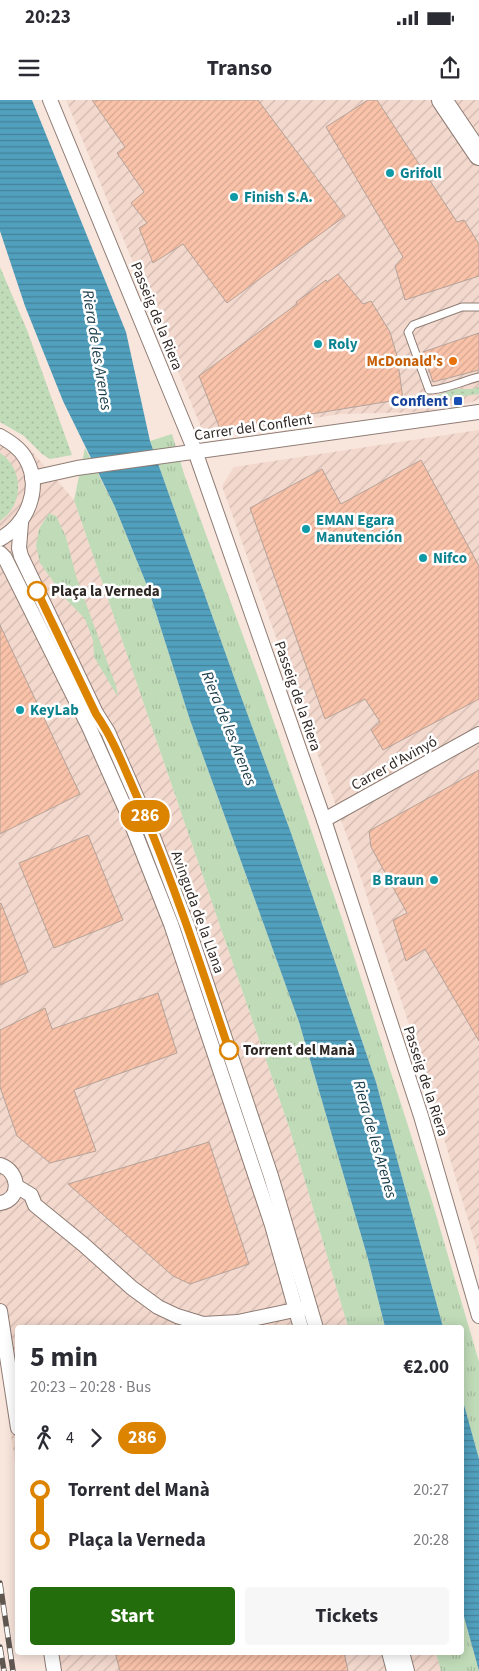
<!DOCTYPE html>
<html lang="en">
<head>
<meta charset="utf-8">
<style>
  body { margin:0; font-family:"Source Sans 3",sans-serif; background:#f7f7f7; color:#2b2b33; height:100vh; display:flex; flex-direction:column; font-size:19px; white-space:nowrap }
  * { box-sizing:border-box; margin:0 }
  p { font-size:16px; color:#7c7c81 }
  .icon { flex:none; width:28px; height:28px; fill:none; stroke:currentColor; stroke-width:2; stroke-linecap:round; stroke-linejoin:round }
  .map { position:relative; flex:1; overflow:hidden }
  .side { position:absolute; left:15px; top:1225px; width:449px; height:330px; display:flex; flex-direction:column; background:#fff; border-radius:5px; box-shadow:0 2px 12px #0003 }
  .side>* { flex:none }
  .badge { padding:0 10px; border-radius:16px; font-size:18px; line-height:32px }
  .map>.badge { position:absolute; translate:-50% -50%; box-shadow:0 0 0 2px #fff }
  .legs { display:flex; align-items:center; gap:8px; height:55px; padding:0 15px; font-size:16px }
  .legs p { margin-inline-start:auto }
  .summary { display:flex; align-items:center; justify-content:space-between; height:85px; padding:0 15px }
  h1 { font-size:28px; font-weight:700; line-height:38px }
  .button { display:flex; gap:10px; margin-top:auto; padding:10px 15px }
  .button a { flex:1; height:58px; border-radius:5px; background:#236d0d; color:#fff; font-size:20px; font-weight:700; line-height:58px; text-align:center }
  .button a+a { background:#f7f7f7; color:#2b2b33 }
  ul { padding:0 15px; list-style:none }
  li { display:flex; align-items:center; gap:18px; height:50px; font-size:19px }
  li i { display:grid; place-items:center; width:8px; height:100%; margin:0 6px; background:currentColor }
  li i::after { content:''; width:12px; height:12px; margin:-6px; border:4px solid; border-radius:50%; background:#fff }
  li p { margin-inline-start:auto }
  li:first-child i { background:linear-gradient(#0000 50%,currentColor 0) }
  li:last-child i { background:linear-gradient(currentColor 50%,#0000 0) }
  .status { display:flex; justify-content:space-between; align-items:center; height:35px; padding:0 25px; background:#fff; direction:ltr }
  .status svg { height:14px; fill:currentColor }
  header { display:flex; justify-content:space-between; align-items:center; height:65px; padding:0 15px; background:#fff; font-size:22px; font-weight:700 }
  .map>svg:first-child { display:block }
</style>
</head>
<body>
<div class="status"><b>20:23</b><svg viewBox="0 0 49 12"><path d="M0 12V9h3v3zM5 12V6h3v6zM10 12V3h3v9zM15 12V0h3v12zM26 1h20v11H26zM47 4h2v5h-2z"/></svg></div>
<header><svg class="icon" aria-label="menu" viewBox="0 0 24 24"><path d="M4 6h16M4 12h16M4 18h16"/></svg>Transo<svg class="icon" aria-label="share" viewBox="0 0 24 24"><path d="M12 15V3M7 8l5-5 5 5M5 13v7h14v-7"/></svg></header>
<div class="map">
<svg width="479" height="1571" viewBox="0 0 479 1571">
  <defs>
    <pattern id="industrial-furrows" width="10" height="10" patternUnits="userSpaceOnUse" patternTransform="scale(1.25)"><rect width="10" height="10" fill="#f3d8cd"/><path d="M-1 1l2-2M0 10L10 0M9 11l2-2" fill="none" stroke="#d1b9b0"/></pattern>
    <pattern id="grass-tufts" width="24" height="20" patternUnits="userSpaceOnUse" patternTransform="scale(1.25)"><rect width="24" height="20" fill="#c0dbb8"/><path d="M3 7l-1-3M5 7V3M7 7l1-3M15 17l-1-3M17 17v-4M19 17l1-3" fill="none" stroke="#a5bc9e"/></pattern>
    <pattern id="park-dots" width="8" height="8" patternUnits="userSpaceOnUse" patternTransform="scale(1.25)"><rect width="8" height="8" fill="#c0dbb8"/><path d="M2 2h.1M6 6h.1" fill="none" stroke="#a5bc9e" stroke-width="1.8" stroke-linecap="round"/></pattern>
    <pattern id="water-rules" width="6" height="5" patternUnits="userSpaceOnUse" patternTransform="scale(1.25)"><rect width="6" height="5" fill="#51a0be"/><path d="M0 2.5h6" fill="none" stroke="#44829a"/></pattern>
    <pattern id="building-hatch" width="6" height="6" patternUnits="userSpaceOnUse" patternTransform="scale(1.25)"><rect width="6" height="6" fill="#f9c2a9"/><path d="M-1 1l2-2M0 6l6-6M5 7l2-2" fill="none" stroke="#d6a791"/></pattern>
  </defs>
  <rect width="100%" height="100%" fill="#f8e5dc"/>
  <g fill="url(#industrial-furrows)">
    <path d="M66 0H479V299L472 302 423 312 340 314 214 334 201 327Z"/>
    <path d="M0 330 29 348 74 400 290 1030 348 1227 18 1228 17 1376 0 1261Z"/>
    <path d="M479 330V1157L422 964 351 748 222 386 234 367Z"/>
    <path d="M436 1552 441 1571H47L44 1553Z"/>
  </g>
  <g fill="url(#grass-tufts)">
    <path d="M172 334 185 377 261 585 341 816 432 1101 479 1262V1359L461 1294V1228L443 1227 376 982 291 733 235 580 150 341Z"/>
    <path d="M85 348 115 407 148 488 190 620 299 922 368 1159 385 1227H348L290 1030 74 400Z"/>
    <path d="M49 413 56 416 66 437 76 476 116 586 118 597 94 557 93 540 85 519 65 498 40 463 36 446 39 429Z"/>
    <path d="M461 1506 479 1571H441L436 1553 461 1552Z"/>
  </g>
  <g fill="url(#park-dots)">
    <path d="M0 167 27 230 72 355 50 359 42 354 24 336 0 322Z"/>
    <path d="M479 287V294L425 302 423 294 431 297 455 289H471Z"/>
    <path d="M0 353C20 366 24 394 9 413 7 416 3 418 0 421Z"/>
  </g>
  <g fill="url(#water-rules)">
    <path d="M0 0H32L126 232 150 341 235 580 291 733 376 982 443 1227H385L368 1159 299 922 190 620 148 488 115 407 63 301 25 206 0 131Z"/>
    <path d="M461 1294 479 1359V1571L461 1506Z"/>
  </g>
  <g fill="url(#building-hatch)" stroke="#b5a39a">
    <path d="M92 0H258L345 116 227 203 183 144 153 163 139 128 147 123 131 103 144 92 117 53 125 47Z"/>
    <path d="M368 0H377L457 122 464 120 479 144V176L405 200 395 166 403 157 326 27Z"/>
    <path d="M338 174 363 204 371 201 390 232 397 256 403 299 220 329 199 276 297 204 296 202 326 180 327 182Z"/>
    <path d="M479 233V270L433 282 423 252Z"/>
    <path d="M421 360 479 466V599L383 650 371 630 380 622 365 599 325 619 250 408 322 369 341 404Z"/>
    <path d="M0 525 80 694 0 734Z"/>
    <path d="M479 670V941L425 849 406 861 393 820 407 813 371 747 369 731Z"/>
    <path d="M88 735 123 820 54 848 19 763Z"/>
    <path d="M1 803 28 872 0 885V804Z"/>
    <path d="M158 893 177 953 74 990 96 1051 50 1063 17 1036 0 987V930L45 908 52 929Z"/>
    <path d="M209 1042 249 1164 190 1184 173 1176 68 1084Z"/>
    <path d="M115 1552H344L348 1571H120Z"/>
  </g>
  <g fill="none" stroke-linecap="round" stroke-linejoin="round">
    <g stroke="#8f7d75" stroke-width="9">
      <path id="service" d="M479 207H462L413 225 408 232 429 290C441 291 466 280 479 277"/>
    </g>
    <g stroke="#8f7d75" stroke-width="16">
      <g id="minor">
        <path d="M50 0 195 351 324 720 421 1016 479 1216"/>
        <path d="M0 336C10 342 20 348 26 359 42 388 28 423 0 439"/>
        <path d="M32 378 77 368 479 312"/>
        <path d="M21 423 19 448 21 456 96 613 108 632 147 721 187 825 271 1076 316 1228"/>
        <path d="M0 453 5 458 89 627 126 710 171 824 272 1125 301 1228"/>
        <path d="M324 720 479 634"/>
        <path d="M0 1065C20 1071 22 1100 0 1103"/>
        <path d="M16 1086 31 1095 35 1105 84 1145 132 1188 158 1207 177 1216 203 1224 238 1222 304 1208"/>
        <path d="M0 1211 18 1328"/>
        <path d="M51 1552 54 1571"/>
        <path d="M389 1552 394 1571"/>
        <path d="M402 1552 407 1571"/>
      </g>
    </g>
    <g stroke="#8f7d75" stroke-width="22">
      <path id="secondary" d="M442 0 479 55"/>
    </g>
    <use href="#service" stroke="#fff" stroke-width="7"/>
    <use href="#minor" stroke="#fff" stroke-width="14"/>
    <use href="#secondary" stroke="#fff" stroke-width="20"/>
    <g stroke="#615751" stroke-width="5.5">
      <g id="rail">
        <path d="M0 1483 13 1571"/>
        <path d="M0 1547 4 1571"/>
      </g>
    </g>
    <use href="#rail" stroke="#fff" stroke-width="4" stroke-dasharray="11" stroke-linecap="butt"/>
  </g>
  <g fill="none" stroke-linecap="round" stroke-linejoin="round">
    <g stroke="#fff" stroke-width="11">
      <path id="line-1" d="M37 491 96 614C114 640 125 670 138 699 173 781 201 866 229 950"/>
    </g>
    <use href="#line-1" stroke="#dc8400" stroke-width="8"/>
  </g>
  <g fill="#0f9aa8" stroke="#fff" stroke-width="2">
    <circle cx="390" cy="73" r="5"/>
    <circle cx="234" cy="97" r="5"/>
    <circle cx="318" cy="244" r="5"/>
    <circle cx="306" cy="429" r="5"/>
    <circle cx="423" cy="458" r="5"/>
    <circle cx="20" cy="610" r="5"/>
    <circle cx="434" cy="780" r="5"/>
  </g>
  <circle fill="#e8710a" stroke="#fff" stroke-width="2" cx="453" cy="261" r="5"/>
  <rect fill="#1a4fb4" stroke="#fff" stroke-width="2" x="453" y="296" width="10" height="10" rx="2.5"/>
  <g fill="#fff" stroke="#dc8400" stroke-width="2.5">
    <circle cx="37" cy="491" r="9"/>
    <circle cx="229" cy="950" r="9"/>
  </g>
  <g text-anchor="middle" stroke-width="5" stroke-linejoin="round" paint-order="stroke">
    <g font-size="15" font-weight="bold" fill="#0d838f" stroke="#fff" text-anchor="start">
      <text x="400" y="78">Grifoll</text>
      <text x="244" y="102">Finish S.A.</text>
      <text x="328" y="249">Roly</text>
      <text x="316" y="425">EMAN Egara<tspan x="316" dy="17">Manutención</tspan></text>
      <text x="433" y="463">Nifco</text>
      <text x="30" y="615">KeyLab</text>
      <text x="424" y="785" text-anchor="end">B Braun</text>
    </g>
    <g font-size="15" fill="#2f2824" stroke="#fff">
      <text transform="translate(157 216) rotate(68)" y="5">Passeig de la Riera</text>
      <text transform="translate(253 327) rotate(-8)" y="5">Carrer del Conflent</text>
      <text transform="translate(298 596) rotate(71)" y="5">Passeig de la Riera</text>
      <text transform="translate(394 663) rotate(-29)" y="5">Carrer d'Avinyó</text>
      <text transform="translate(198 812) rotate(70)" y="5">Avinguda de la Llana</text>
      <text transform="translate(426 981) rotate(72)" y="5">Passeig de la Riera</text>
    </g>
    <g font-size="15" font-weight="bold" fill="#c56008" stroke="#fff" text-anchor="end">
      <text x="443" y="266">McDonald's</text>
    </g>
    <g font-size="15" font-weight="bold" fill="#164399" stroke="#fff" text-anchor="end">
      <text x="448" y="306">Conflent</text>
    </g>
    <g font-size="15" font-weight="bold" fill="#2f2824" stroke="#fff" text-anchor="start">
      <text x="51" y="496">Plaça la Verneda</text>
      <text x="243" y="955">Torrent del Manà</text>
    </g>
    <g font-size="16" font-style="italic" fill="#183c4a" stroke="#fff">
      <text transform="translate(98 250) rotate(81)" y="6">Riera de les Arenes</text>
      <text transform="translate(230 628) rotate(68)" y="6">Riera de les Arenes</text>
      <text transform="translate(376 1039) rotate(74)" y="6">Riera de les Arenes</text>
    </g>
  </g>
</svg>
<b class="badge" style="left:145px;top:716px;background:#dc8400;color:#fff">286</b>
<section class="side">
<div class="summary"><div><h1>5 min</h1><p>20:23 – 20:28 · Bus</p></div><b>€2.00</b></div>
<div class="legs"><svg class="icon" aria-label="walk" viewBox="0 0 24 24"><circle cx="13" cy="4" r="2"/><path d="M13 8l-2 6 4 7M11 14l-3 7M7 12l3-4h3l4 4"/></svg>4<svg class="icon" aria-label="forward" viewBox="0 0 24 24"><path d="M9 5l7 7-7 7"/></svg><b class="badge" style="background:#dc8400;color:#fff">286</b></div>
<ul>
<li><i style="color:#dc8400"></i><b>Torrent del Manà</b><p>20:27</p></li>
<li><i style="color:#dc8400"></i><b>Plaça la Verneda</b><p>20:28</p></li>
</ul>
<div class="button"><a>Start</a><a>Tickets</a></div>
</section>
</div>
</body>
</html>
